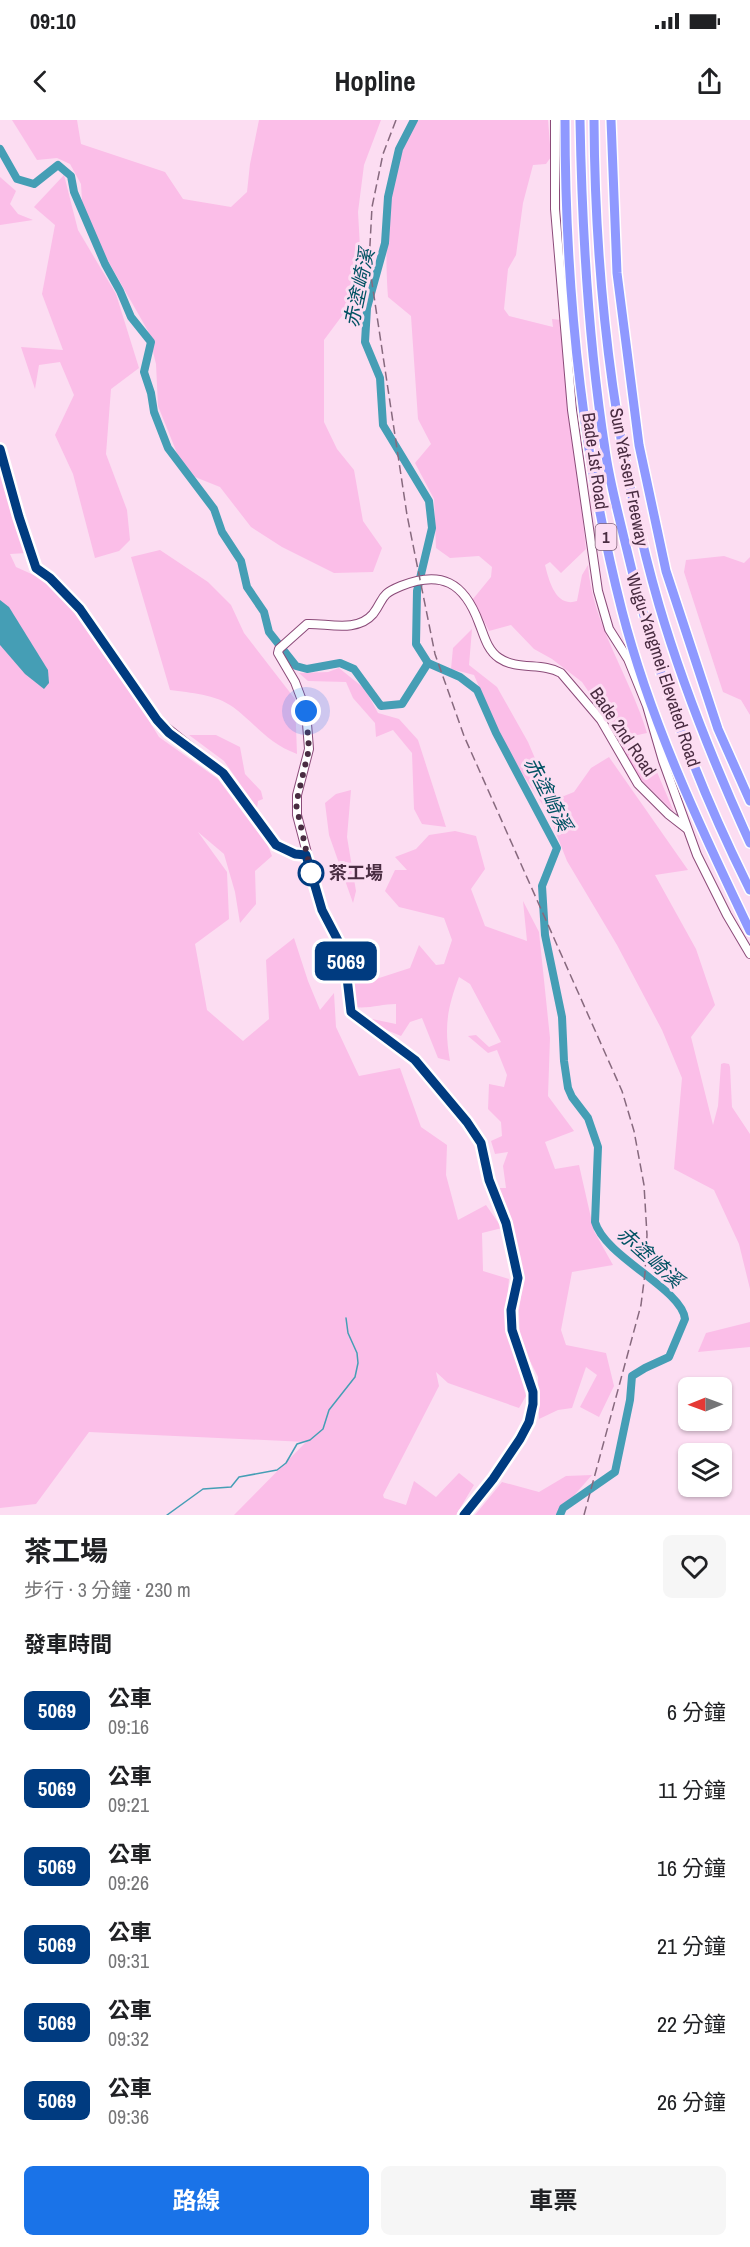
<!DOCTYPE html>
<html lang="zh-TW">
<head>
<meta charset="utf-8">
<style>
  body { margin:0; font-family:"Archivo Narrow","Noto Sans TC",sans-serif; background:#f6f6f6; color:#202124; height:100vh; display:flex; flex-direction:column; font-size:22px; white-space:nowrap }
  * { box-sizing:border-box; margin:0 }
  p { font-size:20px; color:#757577 }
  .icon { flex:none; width:33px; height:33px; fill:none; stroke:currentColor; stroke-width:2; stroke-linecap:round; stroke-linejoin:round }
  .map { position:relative; height:1395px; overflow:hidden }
  .panel { display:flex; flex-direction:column; background:#fff; flex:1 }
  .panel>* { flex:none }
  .badge { padding:0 12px; border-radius:9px; font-size:21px; line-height:39px }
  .needle { width:39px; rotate:269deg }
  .fabs { position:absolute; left:678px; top:1257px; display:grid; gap:12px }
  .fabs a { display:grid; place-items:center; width:54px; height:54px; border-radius:9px; background:#fff; box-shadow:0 2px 4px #0004; font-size:30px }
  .you { position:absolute; width:30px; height:30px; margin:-15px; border:4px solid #fff; border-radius:50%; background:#1a73e8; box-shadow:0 0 0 9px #1a73e833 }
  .map>.badge { position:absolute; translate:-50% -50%; box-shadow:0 0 0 3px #fff }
  h2 { padding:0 24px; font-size:22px; line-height:54px }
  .round { display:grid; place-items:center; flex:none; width:63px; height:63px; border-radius:9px; background:#f6f6f6 }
  .overview { display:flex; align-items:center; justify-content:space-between; height:102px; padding:0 24px }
  h1 { font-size:28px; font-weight:700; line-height:45px }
  .cta { display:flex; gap:12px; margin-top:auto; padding:12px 24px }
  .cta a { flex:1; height:69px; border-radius:9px; background:#1a73e8; color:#fff; font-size:24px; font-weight:700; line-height:69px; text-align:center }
  .cta a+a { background:#f6f6f6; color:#202124 }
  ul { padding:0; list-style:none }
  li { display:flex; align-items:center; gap:18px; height:78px; padding:0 24px }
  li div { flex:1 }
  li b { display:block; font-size:22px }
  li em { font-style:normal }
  li .badge { min-width:66px; font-weight:700; text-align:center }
  .status { display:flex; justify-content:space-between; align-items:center; height:42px; padding:0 30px; background:#fff; direction:ltr }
  .status svg { height:16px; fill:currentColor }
  header { display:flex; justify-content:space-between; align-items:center; height:78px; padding:0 24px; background:#fff; font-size:27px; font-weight:700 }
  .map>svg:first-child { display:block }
</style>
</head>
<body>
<div class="status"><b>09:10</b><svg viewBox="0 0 49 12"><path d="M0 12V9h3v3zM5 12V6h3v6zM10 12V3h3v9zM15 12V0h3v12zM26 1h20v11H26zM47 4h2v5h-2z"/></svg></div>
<header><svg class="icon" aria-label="back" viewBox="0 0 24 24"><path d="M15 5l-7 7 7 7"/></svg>Hopline<svg class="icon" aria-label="share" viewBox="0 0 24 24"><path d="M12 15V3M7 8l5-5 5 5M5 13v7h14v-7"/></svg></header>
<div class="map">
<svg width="750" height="1395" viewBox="0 0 750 1395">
  <rect width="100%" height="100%" fill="#fcddf2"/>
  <g fill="#fbbee8">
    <path d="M12 0H77L81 24 165 52 183 79 231 87 247 72 250 44 259 0H381L364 45 358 92 361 145 350 185 324 220V302L337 329 354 350 363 401 382 428 373 452 334 453 282 427 251 407 220 367 185 353 158 286 156 244 148 211 83 97 81 64 70 44 57 38 37 40Z"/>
    <path d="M415 0H548L551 37 546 44 533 45 523 83 516 135 508 149 504 189 509 196 553 207 552 199 561 200 586 429 561 453 550 442 545 445C549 461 556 488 577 481L582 455 588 445C592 504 630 556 647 613L633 616 649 651 657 652 674 692 635 654 614 609 582 562 552 539 534 529 511 505 489 511 473 479 491 457 492 447 479 436 450 438 436 428 434 379 415 343 431 324 418 299 411 196 388 177C384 127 386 41 415 0Z"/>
    <path d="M64 55 78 110 116 174 139 248 111 269 106 334 127 390 130 420 119 431 95 438 73 354 55 315 74 275 60 242 39 245 35 269 21 227 63 230 42 174 55 105 34 87Z"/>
    <path d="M0 57 16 71 10 84 18 94 33 100 0 105Z"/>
    <path d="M0 353 27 433 10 434 16 447 47 461 60 478 71 487 110 537 159 617 218 659 268 726 272 736 255 751 256 784 240 803 235 772 224 734 198 712 227 752 229 799 195 824 207 890 243 921 269 899 266 840 294 818 308 861 320 890 334 873 336 907 359 956 400 948 421 1007 447 1025 446 1055 458 1100 486 1085 502 1108 482 1113 483 1151 509 1159 505 1202 526 1276 519 1288 448 1263 436 1252 439 1266 383 1375 384 1378 406 1385 414 1361 436 1377 459 1353 474 1365 456 1395H234L306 1322 89 1312 36 1384 0 1388Z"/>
    <path d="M160 430 208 462 231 485 244 513 295 579 297 634C267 623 257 605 233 587 215 574 191 573 170 570L131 437Z"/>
    <path d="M724 436 744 443 750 437V595L741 580 723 572 684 452 686 440Z"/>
    <path d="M472 509 469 545 497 567 528 622 549 671 564 676 574 672 591 648 609 637 688 750 655 755 696 829 715 885 691 917 713 1005 718 986 721 944 724 943 729 944 730 947 732 987 750 1014V1169L739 1124 714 1070 674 1049 682 958 662 910 617 825 567 741 548 693 505 627 474 555 451 549 453 528Z"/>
    <path d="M339 548 365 569 378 593 399 599 418 620 446 707 422 704 414 689 412 633 393 610 376 617 375 603 353 578 346 562 308 561 299 553 328 552Z"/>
    <path d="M189 615H216L240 627 245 654 261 671 263 679 258 681 257 688 224 641Z"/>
    <path d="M351 670 347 717 356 771 353 783 329 715 325 683 336 674Z"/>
    <path d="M455 711 476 716 485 749 471 769 485 806 527 821 523 781 539 812 550 918 548 976 574 1011 545 1022 555 1049 579 1045 594 1111 613 1145 572 1152 561 1210 566 1225 606 1233 614 1266 599 1297 580 1287 597 1255 586 1247 572 1288 558 1290 539 1299 538 1257 520 1221 519 1190 524 1156 508 1092 498 1068H506L503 1046 508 1032 495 1034 491 1021 502 1016 501 1002 488 989 489 964 504 967 507 955 497 930 488 933 468 916 476 915 489 927 501 922 470 864 459 857C447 889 444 907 450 941L438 938 422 898 410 902 401 916 372 904V899L396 904V884C382 884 369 889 354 887L350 848 353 828 361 831 373 860 410 848 419 825 436 845 444 844 452 820 444 798 399 787 385 771 395 750H407L395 737 416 729 429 715Z"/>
    <path d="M750 1202V1227L698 1232 706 1213Z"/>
    <path d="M592 1355 557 1395H475L502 1362 539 1372 566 1356Z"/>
  </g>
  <path fill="#459eb5" d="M0 480 9 487 48 550 49 563 44 569 25 554 0 525Z"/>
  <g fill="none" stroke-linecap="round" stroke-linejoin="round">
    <path stroke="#459eb5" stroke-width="1.5" d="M167 1395 203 1369 231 1367 239 1357 277 1350 286 1343 297 1324 310 1320 323 1309 329 1290 355 1257 358 1243 357 1233 348 1213 346 1198"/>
    <g stroke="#459eb5" stroke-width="8">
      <path d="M414 0 399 29 388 77 385 123 367 188 365 222 380 258 383 305 429 381 432 408 417 471 416 524 428 543 460 557 477 570 496 613 557 728 542 766 545 815 562 897 564 941 568 968 572 977 588 998 598 1027 595 1102C605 1137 682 1169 685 1199L669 1237 645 1248 632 1256 630 1280 615 1352 563 1388 560 1395"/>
      <path d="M0 29 17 59 34 64 58 45 71 56 74 72 105 144 120 171 131 197 151 222 144 252 151 273 154 292 168 328 214 389 222 412 241 441 247 467 264 492 269 512 296 546 307 549 340 543 354 549 381 586 402 584 428 543"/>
    </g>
    <g stroke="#8b4b79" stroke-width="10">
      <g id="secondary">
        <path d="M555 0V89L572 290 598 471 609 509 628 539 647 586 663 641 697 735 727 795 750 834"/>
        <path d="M0 330 19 397 37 448 50 458 80 489 157 600 223 653 276 725 295 734 306 735"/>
        <path d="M464 1395 493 1359 520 1319 529 1302 533 1284V1272L512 1210 511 1190 518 1158 506 1103 489 1060 481 1023 474 1012 415 940 351 892 344 832 322 790 297 695V675L309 629 306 591 295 562 278 533 279 529 307 504C327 503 357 513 373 494 385 478 379 475 401 466 441 450 464 462 479 503 484 515 487 530 499 538 518 551 542 542 561 553L601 600 638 664 668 694 686 708"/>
      </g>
    </g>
    <g stroke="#fff" stroke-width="12">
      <g id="highway">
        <path d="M565 0C565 165 581 331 622 491 651 603 700 707 750 811"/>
        <path d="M580 0C582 110 588 220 605 329 609 359 617 388 624 418 653 544 692 654 750 770"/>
        <path d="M594 0C595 163 614 329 659 485 683 567 715 646 750 723"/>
        <path d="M611 0 617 153 639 325 666 451 718 609 750 681"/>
      </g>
    </g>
    <use href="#secondary" stroke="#fff" stroke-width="8"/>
    <use href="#highway" stroke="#8f99ff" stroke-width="9"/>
    <path stroke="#87697e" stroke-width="1.5" stroke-dasharray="9 4.5" stroke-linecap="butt" d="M396 0 383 34 372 87 369 143 407 395 435 534 464 616 622 971 634 1011 644 1065 647 1115 645 1153 641 1185 584 1395"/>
  </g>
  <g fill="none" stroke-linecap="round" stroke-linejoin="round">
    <g stroke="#fff" stroke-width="14">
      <path id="line" d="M0 329 19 397 36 448 50 458 80 489 157 600 169 613 223 653 276 725 295 734 306 735 322 790 344 832 351 892 415 940 467 1002 481 1023 489 1060 506 1103 518 1158 511 1190 512 1210 533 1272V1284L529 1302 520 1319 493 1359 464 1395"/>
    </g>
    <use href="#line" stroke="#003b80" stroke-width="9"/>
    <path stroke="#492c41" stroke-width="6" stroke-dasharray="0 10.8" d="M306 591 309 629 296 684 311 753"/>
  </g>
  <circle fill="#fff" stroke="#003b80" stroke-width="3" cx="311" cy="753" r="12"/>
  <g text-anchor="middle" stroke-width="6" stroke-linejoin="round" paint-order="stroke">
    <rect fill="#fcddf2" stroke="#7f6176" stroke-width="1.5" x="595.5" y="404" width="21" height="26" rx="4.5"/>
    <g font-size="16" font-weight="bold" fill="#492c41">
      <text x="606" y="423">1</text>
    </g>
    <g font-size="18" fill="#492c41" stroke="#fcddf2">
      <text transform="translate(595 341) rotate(82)" y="6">Bade 1st Road</text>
      <text transform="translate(629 357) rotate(79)" y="6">Sun Yat-sen Freeway</text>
      <text transform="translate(663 550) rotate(72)" y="6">Wugu-Yangmei Elevated Road</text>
      <text transform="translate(623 612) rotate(56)" y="6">Bade 2nd Road</text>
    </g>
    <g font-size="18" font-weight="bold" fill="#492c41" stroke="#fcddf2" text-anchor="start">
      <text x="329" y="759">茶工場</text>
    </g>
    <g font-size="20" font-style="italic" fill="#015263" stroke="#fcddf2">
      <text transform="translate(359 168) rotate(-78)" y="7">赤塗崎溪</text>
      <text transform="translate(548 674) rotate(63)" y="7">赤塗崎溪</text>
      <text transform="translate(650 1137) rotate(42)" y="7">赤塗崎溪</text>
    </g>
  </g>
</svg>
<div class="fabs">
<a><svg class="needle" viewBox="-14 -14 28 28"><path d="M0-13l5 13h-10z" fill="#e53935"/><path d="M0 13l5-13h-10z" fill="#757577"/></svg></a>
<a><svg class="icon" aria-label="layers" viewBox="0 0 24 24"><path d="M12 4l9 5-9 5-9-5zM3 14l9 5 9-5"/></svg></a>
</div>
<div class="you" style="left:306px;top:591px"></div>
<b class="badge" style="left:346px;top:841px;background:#003b80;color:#fff">5069</b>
</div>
<section class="panel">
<div class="overview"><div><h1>茶工場</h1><p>步行 · 3 分鐘 · 230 m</p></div><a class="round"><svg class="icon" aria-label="heart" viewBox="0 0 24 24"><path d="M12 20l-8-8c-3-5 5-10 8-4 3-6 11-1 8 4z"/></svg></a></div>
<h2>發車時間</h2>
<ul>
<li><span class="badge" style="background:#003b80;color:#fff">5069</span><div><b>公車</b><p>09:16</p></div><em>6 分鐘</em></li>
<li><span class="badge" style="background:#003b80;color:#fff">5069</span><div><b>公車</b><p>09:21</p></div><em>11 分鐘</em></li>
<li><span class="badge" style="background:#003b80;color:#fff">5069</span><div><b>公車</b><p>09:26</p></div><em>16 分鐘</em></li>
<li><span class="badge" style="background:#003b80;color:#fff">5069</span><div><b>公車</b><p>09:31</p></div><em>21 分鐘</em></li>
<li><span class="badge" style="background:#003b80;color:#fff">5069</span><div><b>公車</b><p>09:32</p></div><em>22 分鐘</em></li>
<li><span class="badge" style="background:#003b80;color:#fff">5069</span><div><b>公車</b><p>09:36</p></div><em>26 分鐘</em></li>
</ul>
<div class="cta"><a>路線</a><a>車票</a></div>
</section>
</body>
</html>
